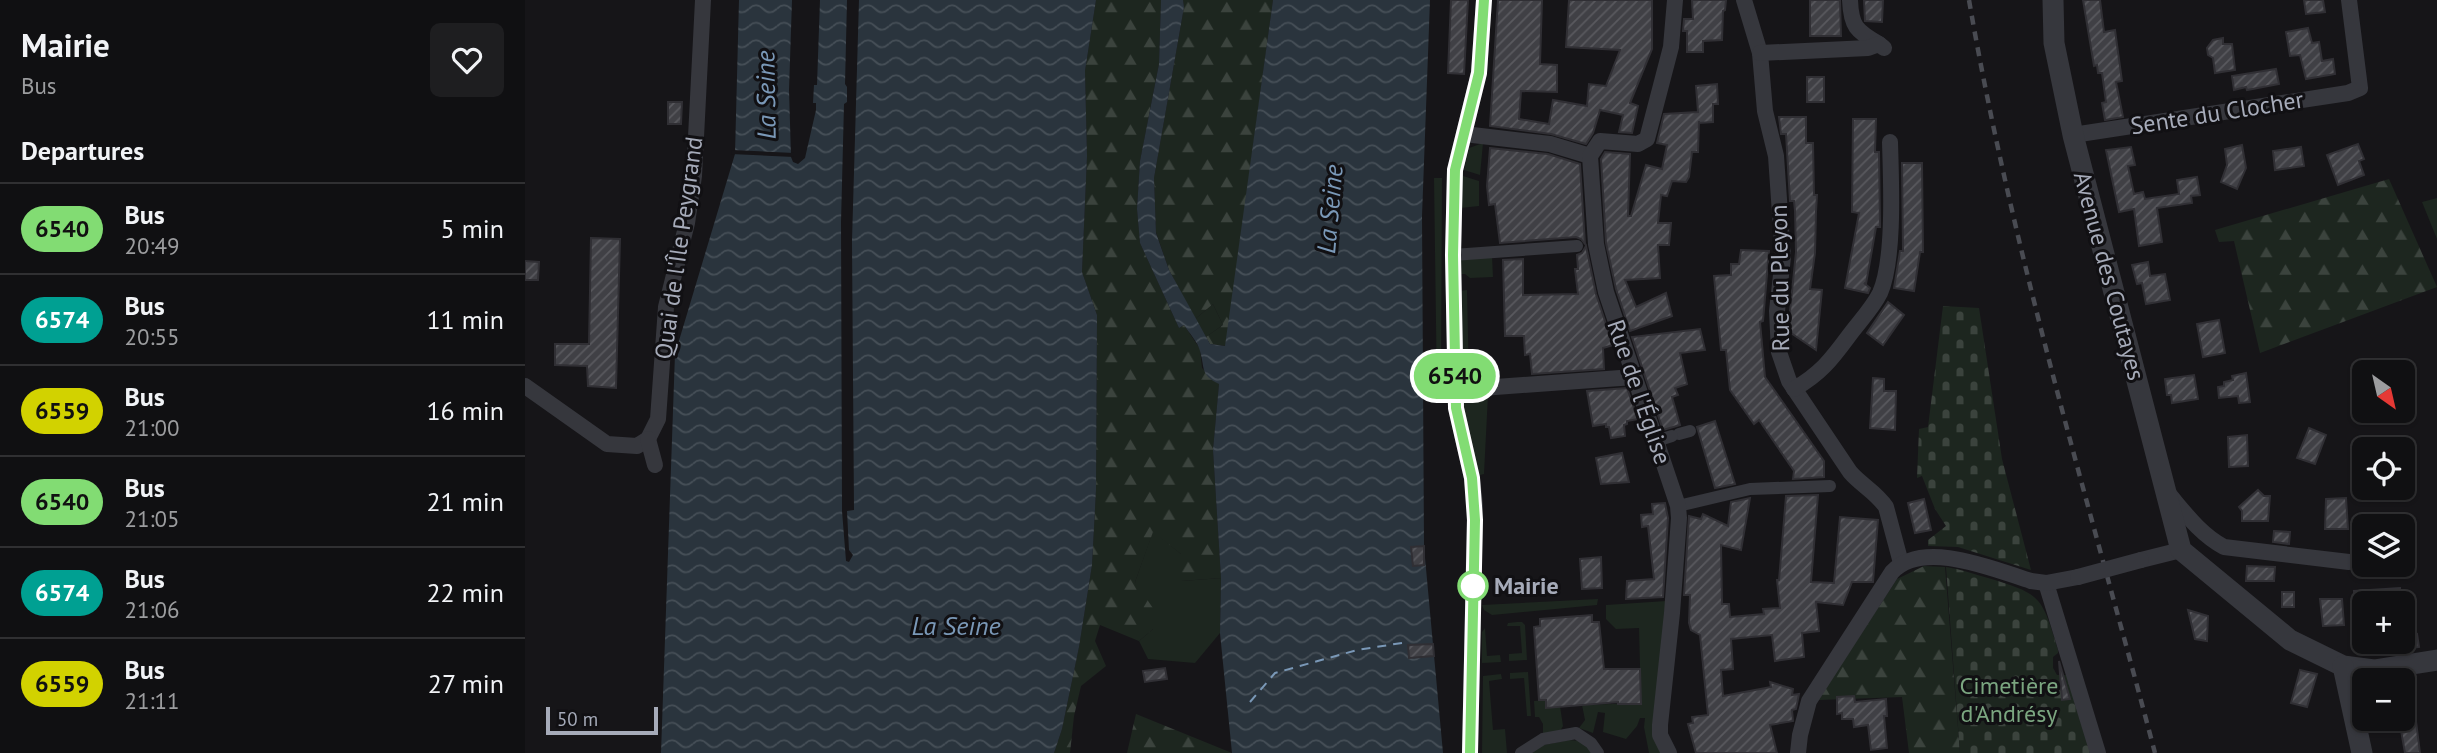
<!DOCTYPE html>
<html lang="en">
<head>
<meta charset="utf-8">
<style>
  body { margin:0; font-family:"PT Sans",sans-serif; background:#1e1e20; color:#f1f3f6; height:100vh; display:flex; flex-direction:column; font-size:26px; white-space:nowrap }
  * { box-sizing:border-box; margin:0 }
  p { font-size:23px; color:#9c9d9f }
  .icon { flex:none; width:38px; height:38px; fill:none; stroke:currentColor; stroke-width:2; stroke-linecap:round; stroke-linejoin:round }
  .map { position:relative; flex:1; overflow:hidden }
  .sheet { display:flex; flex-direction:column; background:#101012; width:525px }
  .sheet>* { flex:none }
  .badge { padding:0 14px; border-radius:23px; font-size:24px; line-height:46px }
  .needle { width:46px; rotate:146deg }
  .tools { position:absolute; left:1827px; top:360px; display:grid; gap:14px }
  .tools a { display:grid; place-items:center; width:63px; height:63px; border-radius:10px; background:#101012; box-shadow:0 2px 5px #0004,0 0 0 2px #303032; font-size:35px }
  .scale { position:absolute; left:21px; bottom:18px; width:112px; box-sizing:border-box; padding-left:7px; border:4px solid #a6abb9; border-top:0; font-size:19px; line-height:24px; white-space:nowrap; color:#a6abb9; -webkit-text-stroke:5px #111013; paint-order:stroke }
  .map>.badge { position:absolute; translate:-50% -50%; box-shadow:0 0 0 4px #fff }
  h2 { padding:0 21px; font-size:26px; line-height:63px }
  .round { display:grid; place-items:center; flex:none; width:74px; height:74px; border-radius:10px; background:#1e1e20 }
  .headline { display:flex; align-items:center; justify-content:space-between; height:119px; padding:0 21px }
  h1 { font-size:33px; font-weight:700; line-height:52px }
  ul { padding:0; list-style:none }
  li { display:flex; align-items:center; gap:21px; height:91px; padding:0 21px; border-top:2px solid #303032 }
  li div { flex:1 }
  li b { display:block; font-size:26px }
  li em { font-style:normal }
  li .badge { min-width:77px; font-weight:700; text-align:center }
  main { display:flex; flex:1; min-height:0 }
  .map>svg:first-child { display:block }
</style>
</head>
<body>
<main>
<section class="sheet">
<div class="headline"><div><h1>Mairie</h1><p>Bus</p></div><a class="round"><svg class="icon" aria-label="heart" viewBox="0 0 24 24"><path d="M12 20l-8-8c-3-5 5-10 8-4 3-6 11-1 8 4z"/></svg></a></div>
<h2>Departures</h2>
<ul>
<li><span class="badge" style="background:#82dc73;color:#111">6540</span><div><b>Bus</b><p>20:49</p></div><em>5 min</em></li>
<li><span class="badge" style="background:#00a092;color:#fff">6574</span><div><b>Bus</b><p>20:55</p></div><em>11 min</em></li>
<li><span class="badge" style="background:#d2d200;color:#111">6559</span><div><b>Bus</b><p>21:00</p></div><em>16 min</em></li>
<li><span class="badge" style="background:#82dc73;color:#111">6540</span><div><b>Bus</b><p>21:05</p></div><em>21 min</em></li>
<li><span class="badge" style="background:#00a092;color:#fff">6574</span><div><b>Bus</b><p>21:06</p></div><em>22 min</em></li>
<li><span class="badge" style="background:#d2d200;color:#111">6559</span><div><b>Bus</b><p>21:11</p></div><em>27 min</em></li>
</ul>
</section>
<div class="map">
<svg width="1912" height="753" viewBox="0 0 1912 753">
  <defs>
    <pattern id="forest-firs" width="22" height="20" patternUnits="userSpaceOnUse" patternTransform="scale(1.75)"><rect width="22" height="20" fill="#1d261f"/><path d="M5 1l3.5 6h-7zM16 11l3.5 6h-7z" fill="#3b433d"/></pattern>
    <pattern id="cemetery-stones" width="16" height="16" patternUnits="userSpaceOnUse" patternTransform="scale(1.75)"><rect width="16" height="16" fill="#1d261f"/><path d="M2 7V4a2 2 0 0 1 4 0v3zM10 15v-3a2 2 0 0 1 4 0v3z" fill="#3b433d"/></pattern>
    <pattern id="water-waves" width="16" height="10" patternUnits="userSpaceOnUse" patternTransform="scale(1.75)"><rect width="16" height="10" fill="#2a343d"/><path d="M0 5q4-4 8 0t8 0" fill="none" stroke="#464f57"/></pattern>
    <pattern id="building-hatch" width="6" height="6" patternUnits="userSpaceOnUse" patternTransform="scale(1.75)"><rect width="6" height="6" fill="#404045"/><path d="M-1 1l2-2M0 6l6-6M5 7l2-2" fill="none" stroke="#59595e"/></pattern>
  </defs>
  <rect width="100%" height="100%" fill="#161518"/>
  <g fill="#1d261f">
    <path d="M958 143 955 175 939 170 944 148Z"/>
    <path d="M938 176 954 181V206L935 208Z"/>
    <path d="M909 178H917L916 378H923L924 397 912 396Z"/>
    <path d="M1912 198V239L1897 202Z"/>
    <path d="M967 256 968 277 945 278 940 274H936V259Z"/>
    <path d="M942 290 944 379 942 384 935 373 934 291Z"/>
    <path d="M688 304 698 325 681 337 670 319Z"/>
    <path d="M963 395 959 474 951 476 938 414 939 402 946 396Z"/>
    <path d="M628 531 656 554V581L696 578 695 633 670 663 623 659 614 641 628 629 610 582Z"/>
    <path d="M1073 599 1072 605 967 615 959 610 957 605Z"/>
    <path d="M1141 601 1137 753H1124L1119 727 1120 718H1115L1112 726 1101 739 1078 732 1080 713 1073 712 1068 733 1054 728 1060 720 1057 705 1116 703 1114 628 1091 629 1081 619V605Z"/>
    <path d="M992 622H997L1000 625 1002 660 984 661V654L997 653 995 626H982L983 623Z"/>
    <path d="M960 628 962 656 975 655 976 662 957 663V632Z"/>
    <path d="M1003 672 1006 716H1002L999 678 985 679V673Z"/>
    <path d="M976 674 977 679 964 681 968 730 980 729 982 753H957L958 676Z"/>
    <path d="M1021 700V707L1035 706 1038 726 1034 733 1018 737V724L1014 717H1010L1009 701Z"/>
    <path d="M1044 740 1057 741 1068 753H1002L1014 746Z"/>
  </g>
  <g fill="url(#forest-firs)">
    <path d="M571 0H636L634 64 615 161 612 209 615 243 654 328 659 325 675 349 677 368 694 384 688 450 696 578 656 581V554L628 532 610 582 632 614 628 629 614 641 575 625 570 641 581 666 556 686 549 716 545 753H529L537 729 554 647 567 565 571 490 572 315 557 272 562 156 560 71Z"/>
    <path d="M658 0H748L701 346 685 344 681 337 698 325 688 304 670 319 644 270 631 232 629 178 659 7Z"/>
    <path d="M1864 179 1912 287 1735 353 1709 241 1694 242 1690 230Z"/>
    <path d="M1399 566 1420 567 1435 753H1384L1377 697 1293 700 1372 579Z"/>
    <path d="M611 714 707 753H602Z"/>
  </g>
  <g fill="url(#cemetery-stones)">
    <path d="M1418 306 1454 308 1477 459 1506 570 1433 547 1403 546V540L1421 526 1410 509 1397 476 1392 478 1394 429 1403 427Z"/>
    <path d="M1421 567C1435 569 1449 574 1463 578 1517 594 1517 597 1533 650V653L1528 657V668L1532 675H1541L1568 753H1435Z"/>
  </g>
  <g fill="url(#water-waves)">
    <path d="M214 0H267L264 90 266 157 268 162 273 164 280 158 291 110V103H288L289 85H292L295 0H322L320 84 322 87V102L319 104 316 222 317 511 321 561 324 562 328 555 324 550 322 511 329 510 327 241 334 0H571L560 71 562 156 557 272 572 315 571 490 567 565 554 647 537 729 529 753H136L150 354 210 154Z"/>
    <path d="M636 0H658L659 7 629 178 631 233 644 270 685 344 700 346 748 0H905L897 216 899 547 918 753H707L695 633 696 578 688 450 694 384C675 375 680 368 675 351 673 342 664 333 659 325L654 328 615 243 612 209 615 161 634 64Z"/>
  </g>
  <path fill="#161518" d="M207 150 269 153V157L206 154Z"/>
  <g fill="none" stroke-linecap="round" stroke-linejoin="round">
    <path stroke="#7a98b7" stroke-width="2" stroke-dasharray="9 7" stroke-linecap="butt" d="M725 702 750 673 832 650 883 642"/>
  </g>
  <g fill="url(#building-hatch)" stroke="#302f34" stroke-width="2">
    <path d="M926 0H943L939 74 923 73Z"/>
    <path d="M973 0H1017L1015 64 1032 65V92L996 91 994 119 1024 124 1028 100 1062 106 1064 84 1081 86 1095 50 1041 47 1044 0H1127V49L1105 103 1113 106 1107 133 1094 132 1098 115 1075 110 1068 133 1061 144 1026 134 965 126Z"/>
    <path d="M1167 0H1201L1200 10 1198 11 1197 40 1178 41V52H1162V31H1158L1159 19H1168Z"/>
    <path d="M1285 0H1315L1316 36H1285Z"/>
    <path d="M1339 0H1358L1357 22 1340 21Z"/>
    <path d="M1558 0H1575L1579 32 1590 30 1597 81 1591 82 1598 117 1580 120 1577 103 1581 102 1577 73H1573L1572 65 1569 66Z"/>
    <path d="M1779 0H1798L1800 12 1781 14Z"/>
    <path d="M1783 28 1787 43 1794 42 1797 61 1808 59 1810 74 1781 79 1775 55 1765 56 1761 32Z"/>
    <path d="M1698 38V44H1707L1710 70 1690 73 1688 58 1683 55 1682 48 1688 40Z"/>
    <path d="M1751 69 1754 84 1722 90 1721 87 1709 90 1707 76Z"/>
    <rect x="1282" y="77" width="17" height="25"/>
    <path d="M1192 84 1193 104H1188V122L1174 123V121L1173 152H1167L1164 177 1161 182 1147 181 1142 196 1136 195 1133 223H1146L1144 245H1133L1135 278 1100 280 1111 307 1141 293 1147 316 1105 331 1091 289 1081 243 1076 159 1080 152 1105 154 1103 216H1106L1121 165 1137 169 1142 145 1132 143 1139 114 1173 112 1171 86Z"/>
    <path d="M143 102H157L156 124H143Z"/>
    <path d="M1254 117H1281V143H1288L1289 195H1292L1291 212 1290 253 1285 289 1297 290 1291 350 1263 331 1271 252 1270 211 1269 201H1265L1261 134H1256Z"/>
    <path d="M1328 119H1351L1350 152H1354L1355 227H1351L1341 284 1339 283 1345 288 1343 293 1320 288 1334 213 1327 212Z"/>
    <path d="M1833 144 1839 159 1834 161 1839 175 1813 185 1802 155Z"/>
    <path d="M1717 145 1721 168 1712 189 1696 182 1702 165 1700 149Z"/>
    <path d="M1606 147 1610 165 1603 166 1609 194 1618 192 1620 199 1654 194 1652 180 1672 177 1675 195 1666 196 1667 203 1632 208 1637 242 1614 246 1609 209 1594 212 1581 150Z"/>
    <path d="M1776 147 1779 166 1750 170 1748 151Z"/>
    <path d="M965 148 1023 154 1055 164 1060 244 1056 239 1051 237 975 243 970 204 964 205 962 186Z"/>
    <path d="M1377 163H1397L1398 252H1395L1389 291 1369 288 1375 251H1378Z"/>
    <path d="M66 238 95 239 91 388 63 386 62 366 30 365V344H64Z"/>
    <path d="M1061 246 1071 294 1088 345 1078 348 1079 369 1007 374 1005 354 1000 355 999 336H980L978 260 998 259V295L1053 294 1050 269H1053L1052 255 1057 253Z"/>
    <path d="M1216 250 1244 251 1238 321 1235 322 1240 377 1299 461V477L1268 479 1269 471 1234 420 1229 424 1205 390 1201 350H1196L1189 276 1206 275V264H1214Z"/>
    <path d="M0 261 14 262 13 280H0Z"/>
    <path d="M1623 262 1625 276 1640 274 1645 300 1621 304 1617 283 1612 284 1607 265Z"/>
    <path d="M1363 302 1379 315 1358 345 1342 333Z"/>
    <path d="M1694 320 1700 353 1678 357 1672 324Z"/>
    <path d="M1175 329 1180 350 1155 353 1162 384 1150 388 1153 395 1147 397 1155 425 1138 430 1107 337Z"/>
    <path d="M1721 373 1725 402 1714 403 1713 396 1694 398 1693 387 1699 386V382L1708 380 1707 376Z"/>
    <path d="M1669 375 1673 399 1647 403 1646 395H1642L1640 379Z"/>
    <path d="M1348 378 1359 379V391H1371L1370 430 1345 428Z"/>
    <path d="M1102 388 1113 419 1102 421V424L1099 425 1100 436 1086 438 1084 427H1081V424L1068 426 1062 391Z"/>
    <path d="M1190 421 1210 484 1190 488 1172 427Z"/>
    <path d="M1784 428 1801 435 1790 464 1772 458Z"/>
    <path d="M1722 435 1723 466 1704 467 1703 437Z"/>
    <path d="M1097 453 1104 482 1076 484 1071 458Z"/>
    <path d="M1733 490 1739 496H1745L1743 521H1717V511L1714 507Z"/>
    <path d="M1293 495 1286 582 1309 583 1315 517 1353 520 1348 582H1327L1318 605 1291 602 1294 631 1277 633 1279 657 1250 661 1247 635 1206 639 1208 669 1196 670 1198 696 1246 687 1245 682 1268 689 1267 695 1274 694 1271 709 1267 710 1268 721 1245 725 1252 753H1171L1163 724 1168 723 1167 717 1183 715 1175 635 1166 630 1164 623 1165 595H1159L1164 516 1176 519 1178 514 1203 526 1206 502 1225 498 1216 550 1196 545 1197 604H1204L1205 617 1239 614 1238 609 1255 608 1252 580H1254L1261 496Z"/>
    <path d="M1821 498 1823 529H1800L1801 499Z"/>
    <path d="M1399 499 1406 530 1390 533 1383 503Z"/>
    <path d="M1140 503 1143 518 1138 597 1101 599 1102 581 1129 579 1123 526 1117 527 1116 515 1128 514 1127 504Z"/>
    <path d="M1749 531 1765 532 1764 544 1748 542Z"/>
    <path d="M899 546V565L888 566 886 547Z"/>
    <path d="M1076 557 1077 588 1057 589 1055 559Z"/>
    <path d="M1722 566 1750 567 1749 581H1721Z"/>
    <path d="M1875 588 1876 604H1847L1846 601 1830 603 1829 591Z"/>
    <rect x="1757" y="592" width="12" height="15"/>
    <path d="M1795 599H1817L1819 625 1798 626Z"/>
    <path d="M1663 610 1683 616 1682 641 1670 639Z"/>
    <path d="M1067 615V622H1074L1079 669H1115L1116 704H1093V702L1021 708V700H1014L1009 627 1015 626V619Z"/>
    <path d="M1892 634 1894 647 1878 649V636Z"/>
    <path d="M908 644 909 656 884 658 883 645Z"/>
    <path d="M1534 661 1545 699 1537 700Z"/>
    <path d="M640 668 642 679 620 682 618 671Z"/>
    <path d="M1775 670 1792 674 1782 707 1766 703Z"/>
    <path d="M1329 696 1330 702 1361 699 1362 716H1359L1362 748 1346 750 1343 725 1329 727 1328 719H1317V713L1312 714V697Z"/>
    <path d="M1889 706 1895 753H1880L1874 719H1878V707Z"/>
  </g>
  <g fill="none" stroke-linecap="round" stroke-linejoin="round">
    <g stroke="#36373d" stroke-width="12">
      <path d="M928 255 1052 246"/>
      <path d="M1154 434 1165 431"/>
      <path d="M1131 441 1147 436"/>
      <path d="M1153 506 1225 489 1305 486"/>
      <path d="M996 753 1018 739 1051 733 1066 743 1073 753"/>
    </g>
    <g stroke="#36373d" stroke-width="16">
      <path d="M1219 0 1235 53 1240 111 1251 156 1258 257 1252 311 1254 352 1264 381 1325 472C1336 485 1351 492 1361 507L1376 563"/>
      <path d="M1325 0C1326 26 1331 31 1354 44"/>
      <path d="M1235 53 1343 48 1354 44 1359 48"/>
      <path d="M939 134 1025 144 1065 156"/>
      <path d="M1548 135 1823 93 1835 88 1824 0"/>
      <path d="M0 386 82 444 112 446 123 439 133 419 141 307 162 223 169 176 178 0"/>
      <path d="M1269 389C1295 374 1306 360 1323 337 1333 323 1347 309 1355 293 1370 259 1366 180 1365 142"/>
      <path d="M930 390 1109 377"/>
      <path d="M123 439 130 465"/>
      <path d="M1643 493C1660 513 1675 534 1699 547L1824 562"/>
      <path d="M1616 560 1656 550"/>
      <path d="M1521 583 1573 753"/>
      <path d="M945 753 950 505 947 478 931 408 928 255 930 170 954 73 959 0"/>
      <path d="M1144 753 1135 735V725L1147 613 1154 518 1153 506 1081 292 1071 244 1065 156 1075 141 1113 144 1122 139 1146 47 1150 0"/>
      <path d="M1273 753 1275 735 1284 701 1367 572C1398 539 1468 569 1506 581L1521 583 1553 577"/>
    </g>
    <g stroke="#36373d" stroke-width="21">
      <path d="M1528 0 1529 43 1548 135 1656 550 1765 640 1818 666 1849 670 1912 660"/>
      <path d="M1818 666 1837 753"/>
    </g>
    <path stroke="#494b52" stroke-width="4.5" stroke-dasharray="9 7" stroke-linecap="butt" d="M1444 0C1488 255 1564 503 1630 753"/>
    <path stroke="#36373d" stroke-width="16" d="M1553 577 1616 560"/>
  </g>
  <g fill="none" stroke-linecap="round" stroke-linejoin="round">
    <g stroke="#fff" stroke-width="16">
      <path id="line" d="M945 753 950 520 947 478 931 408 928 255 930 170 954 73 959 0"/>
    </g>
    <use href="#line" stroke="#82dc73" stroke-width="10"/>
  </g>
  <circle fill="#fff" stroke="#82dc73" stroke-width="3.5" cx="948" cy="586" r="14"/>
  <g text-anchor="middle" stroke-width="6" stroke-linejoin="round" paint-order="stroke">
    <g font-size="24" fill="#a6abb9" stroke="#111013">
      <text transform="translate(1692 113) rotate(-9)" y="8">Sente du Clocher</text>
      <text transform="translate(154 248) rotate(-82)" y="8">Quai de l'Île Peygrand</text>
      <text transform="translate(1584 276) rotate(75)" y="8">Avenue des Coutayes</text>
      <text transform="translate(1255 278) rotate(-91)" y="8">Rue du Pleyon</text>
      <text transform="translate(1114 392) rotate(71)" y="8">Rue de l'Église</text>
    </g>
    <g font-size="24" font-weight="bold" fill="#a6abb9" stroke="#111013" text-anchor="start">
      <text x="969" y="594">Mairie</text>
    </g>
    <g font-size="24" fill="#7ba680" stroke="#111013">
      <text x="1484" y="694">Cimetière<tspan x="1484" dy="28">d'Andrésy</tspan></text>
    </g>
    <g font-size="26" font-style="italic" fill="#7a98b7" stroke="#111013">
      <text transform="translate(241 95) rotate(-91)" y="9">La Seine</text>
      <text transform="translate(805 209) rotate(-85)" y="9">La Seine</text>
      <text x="431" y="635">La Seine</text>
    </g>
  </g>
</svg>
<div class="tools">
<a><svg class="needle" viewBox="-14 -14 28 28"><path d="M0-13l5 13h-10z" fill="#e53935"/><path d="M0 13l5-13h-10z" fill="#9c9d9f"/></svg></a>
<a><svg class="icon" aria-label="locate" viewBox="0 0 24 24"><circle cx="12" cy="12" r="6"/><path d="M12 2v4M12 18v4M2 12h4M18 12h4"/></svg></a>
<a><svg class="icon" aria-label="layers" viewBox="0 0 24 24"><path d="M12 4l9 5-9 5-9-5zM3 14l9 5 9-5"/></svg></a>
<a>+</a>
<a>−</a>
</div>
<div class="scale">50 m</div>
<b class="badge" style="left:930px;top:376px;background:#82dc73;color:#111">6540</b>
</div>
</main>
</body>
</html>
